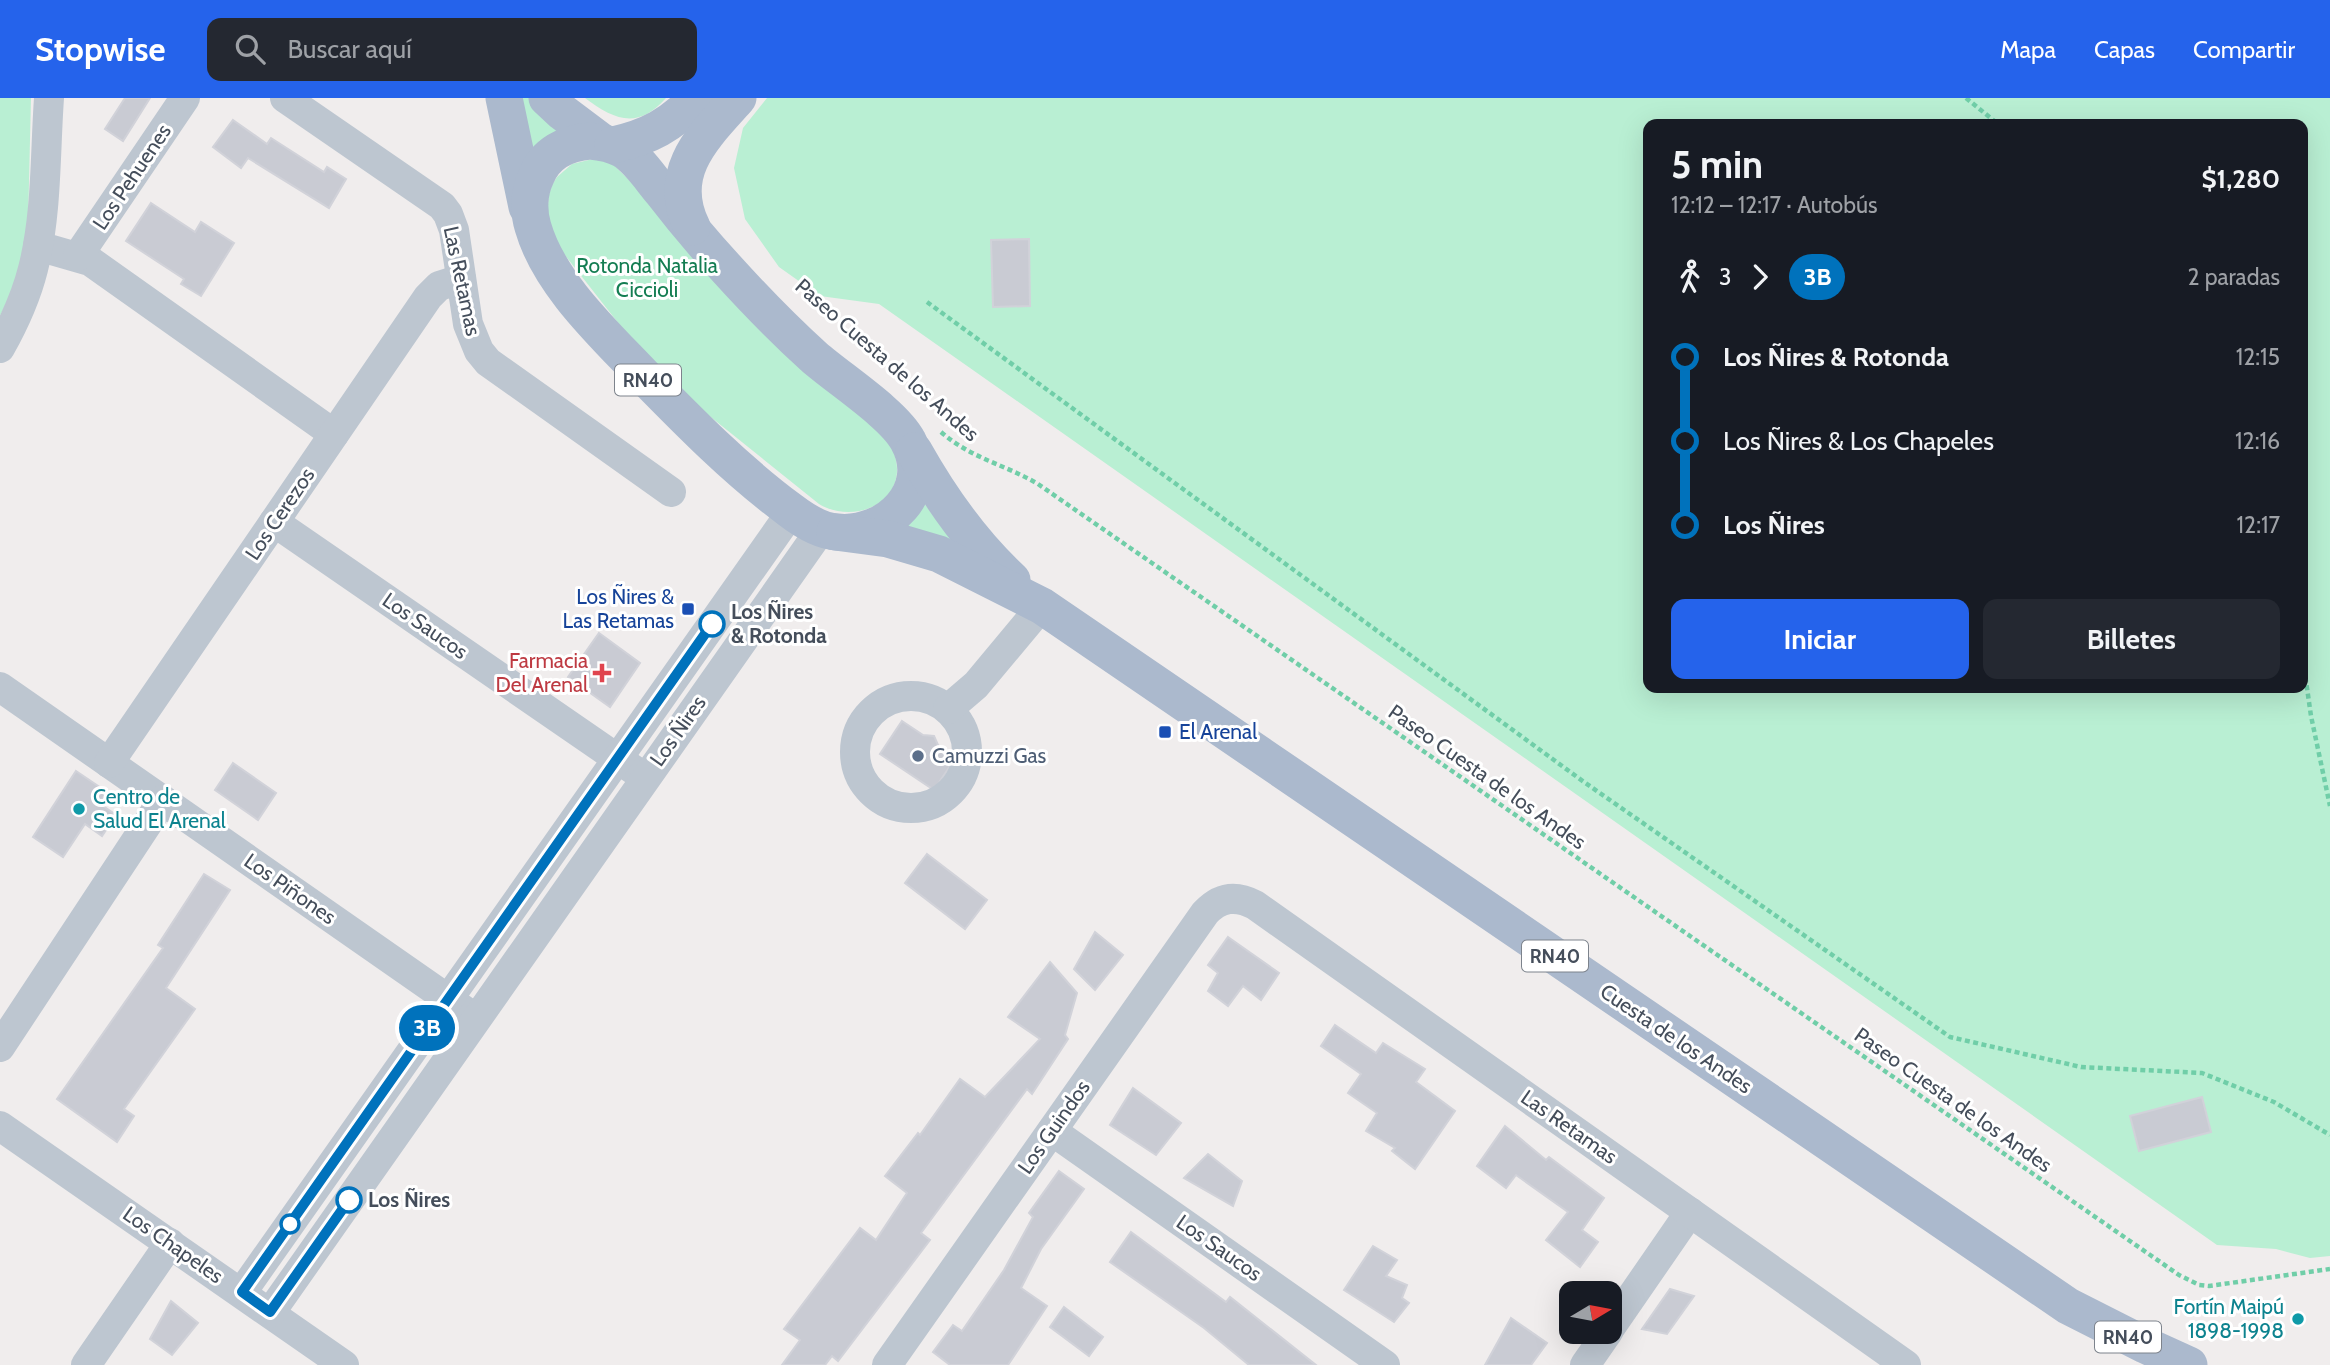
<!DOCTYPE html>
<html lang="es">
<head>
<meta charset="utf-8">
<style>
  body { margin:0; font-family:Cabin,sans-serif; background:#242831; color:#f1f3f6; height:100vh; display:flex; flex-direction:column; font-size:26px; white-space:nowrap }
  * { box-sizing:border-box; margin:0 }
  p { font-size:23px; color:#9ea1a6 }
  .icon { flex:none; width:38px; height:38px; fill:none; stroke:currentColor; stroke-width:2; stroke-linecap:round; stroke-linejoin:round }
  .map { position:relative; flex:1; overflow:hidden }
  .details { position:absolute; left:1643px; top:21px; width:665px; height:574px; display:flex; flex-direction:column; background:#171b24; border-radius:14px; box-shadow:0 7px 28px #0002 }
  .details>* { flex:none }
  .badge { padding:0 14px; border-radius:23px; font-size:24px; line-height:46px }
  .needle { width:46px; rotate:80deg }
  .fabs { position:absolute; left:1559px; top:1183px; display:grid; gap:14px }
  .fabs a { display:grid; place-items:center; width:63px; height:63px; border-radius:14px; background:#171b24; box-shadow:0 7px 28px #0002; font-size:35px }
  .map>.badge { position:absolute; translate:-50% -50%; box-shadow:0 0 0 4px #fff }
  .legs { display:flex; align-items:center; gap:10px; height:77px; padding:0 28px; font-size:23px }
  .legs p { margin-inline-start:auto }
  .overview { display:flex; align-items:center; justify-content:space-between; height:119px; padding:0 28px }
  h1 { font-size:38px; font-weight:700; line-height:52px }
  .button { display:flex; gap:14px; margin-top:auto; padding:14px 28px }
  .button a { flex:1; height:80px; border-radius:14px; background:#2563eb; color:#fff; font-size:28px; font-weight:700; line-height:80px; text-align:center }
  .button a+a { background:#242831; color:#f1f3f6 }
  ul { padding:0 28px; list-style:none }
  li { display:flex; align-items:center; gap:24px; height:84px; font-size:26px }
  li i { display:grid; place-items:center; width:10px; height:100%; margin:0 9px; background:currentColor }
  li i::after { content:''; width:18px; height:18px; margin:-9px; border:5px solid; border-radius:50%; background:#171b24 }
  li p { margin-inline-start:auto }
  li:first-child i { background:linear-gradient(#0000 50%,currentColor 0) }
  li:last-child i { background:linear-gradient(currentColor 50%,#0000 0) }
  header { display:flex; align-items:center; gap:42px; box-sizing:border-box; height:98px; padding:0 35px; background:#2563eb; color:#fff }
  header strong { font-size:33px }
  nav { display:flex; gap:38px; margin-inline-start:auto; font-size:24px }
  .search { width:490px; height:63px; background:#242831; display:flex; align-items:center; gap:18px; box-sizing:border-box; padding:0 24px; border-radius:14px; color:#9ea1a6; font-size:26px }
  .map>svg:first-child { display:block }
</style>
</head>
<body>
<header>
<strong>Stopwise</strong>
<div class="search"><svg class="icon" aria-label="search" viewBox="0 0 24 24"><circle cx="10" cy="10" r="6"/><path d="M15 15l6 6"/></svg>Buscar aquí</div>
<nav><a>Mapa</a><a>Capas</a><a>Compartir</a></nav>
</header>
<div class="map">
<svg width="2330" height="1267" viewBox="0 0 2330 1267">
  <rect width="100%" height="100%" fill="#f0eded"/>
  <g fill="#b9efd3" fill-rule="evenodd">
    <path d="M0 0H31L28 127 17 182 0 218Z"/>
    <path d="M517 0H532L562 32 532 53Z"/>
    <path d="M585 0H666C638 32 614 22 585 0Z"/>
    <path d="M767 0H2330V1158L2310 1160 2276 1151 2217 1147 879 206 820 198 779 169 745 121 734 70 743 30ZM1648 26H2303V590H1648Z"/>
    <path d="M593 61 612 65 887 341C890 347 895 355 896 362 905 405 854 427 819 406L697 308 630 240 557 147 547 117 549 96 552 87 557 79 572 66Z"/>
    <path d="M922 402 940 427 973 458 902 430Z"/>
  </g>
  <g fill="#c9cbd3" stroke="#d1d2d9" stroke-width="2">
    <path d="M125 0H150L123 43 105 31Z"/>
    <path d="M233 22 267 46 271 40 324 74 327 69 346 81 329 110 248 60 241 70 213 49Z"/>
    <path d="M151 105 195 134 201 124 234 145 201 198 181 186 184 181 126 143Z"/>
    <path d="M1029 141 1030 208 993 209 991 142Z"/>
    <path d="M599 535 640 565 610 609 568 579Z"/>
    <path d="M902 623 923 637 934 638 938 647 956 659 934 692 880 656Z"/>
    <path d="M233 665 276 695 258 722 215 692Z"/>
    <path d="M76 673 107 694 99 705 116 717 102 738 85 726 63 759 33 739Z"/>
    <path d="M927 756 987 802 965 831 905 785Z"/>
    <path d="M204 776 230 792 166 890 195 911 124 1011 134 1018 117 1044 57 1001 163 850 158 847Z"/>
    <path d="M1095 834 1123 857 1095 892 1074 871Z"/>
    <path d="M1228 839 1279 875 1261 902 1243 888 1228 908 1208 893 1218 875 1208 867Z"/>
    <path d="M1050 864 1077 895 1065 937 1068 941 1032 996 1027 991 921 1135 930 1142 838 1263 832 1258 825 1267H782L800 1242 784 1231 860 1130 876 1142 907 1095 885 1078 918 1035 920 1037 960 981 985 999 1040 941 1008 919Z"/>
    <path d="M1335 927 1376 955 1383 945 1425 971 1416 984 1455 1013 1415 1071 1392 1053 1395 1050 1366 1033 1377 1015 1348 995 1361 976 1321 948Z"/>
    <path d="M1133 990 1181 1025 1156 1057 1110 1027Z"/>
    <path d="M2202 999 2211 1034 2139 1053 2130 1018Z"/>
    <path d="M1505 1028 1546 1062 1549 1059 1604 1100 1582 1132 1598 1144 1580 1169 1546 1142 1568 1114 1516 1077 1506 1090 1477 1068Z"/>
    <path d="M1208 1056 1242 1083 1233 1108 1184 1080Z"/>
    <path d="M1059 1073 1084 1091 1041 1151 1021 1190 1047 1208 1008 1267H950L933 1254 953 1227 962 1233 1004 1172 1033 1119 1029 1115Z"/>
    <path d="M1131 1134 1226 1204 1230 1199 1316 1267H1249L1204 1230 1110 1164Z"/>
    <path d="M1373 1148 1397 1162 1386 1178 1407 1187 1402 1200 1409 1205 1394 1224 1344 1192Z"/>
    <path d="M1670 1191 1694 1198 1667 1236 1642 1231Z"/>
    <path d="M171 1203 198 1225 172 1257 150 1241Z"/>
    <path d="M1064 1209 1103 1239 1089 1258 1050 1229Z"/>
    <path d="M1511 1220 1547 1245 1531 1267H1485Z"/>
  </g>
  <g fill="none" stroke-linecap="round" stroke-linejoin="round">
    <g stroke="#70cea8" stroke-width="4.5" stroke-dasharray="5 3.5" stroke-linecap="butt">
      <path d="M1966 0 1998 26"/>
      <path d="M927 204 1584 684 1950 939 2081 969 2202 975 2274 1004 2330 1037"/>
      <path d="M941 334C972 361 1004 366 1038 386L2179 1177 2199 1187 2209 1188 2330 1171"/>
      <path d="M2303 562 2311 618 2330 708"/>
    </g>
    <g stroke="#bdc6d0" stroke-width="30">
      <path d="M285 0 442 108 448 116 454 132 468 226 479 253 488 264 671 394"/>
      <path d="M38 148 90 163 334 336"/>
      <path d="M78 158 185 0"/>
      <path d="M0 250C14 225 26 199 33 171 47 116 45 56 49 0"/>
      <path d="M274 424 634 672"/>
      <path d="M0 589 465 913"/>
      <circle cx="911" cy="654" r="56"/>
      <path d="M948 611 976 587 1042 508"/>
      <path d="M109 665 428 199 439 188 461 181"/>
      <path d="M0 949 163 702"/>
      <path d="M0 1028 344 1267"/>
      <path d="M1052 1033 1385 1267"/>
      <path d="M242 1194 792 413"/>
      <path d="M270 1215 822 430"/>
      <path d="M1610 1230 1690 1114"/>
      <path d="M86 1267 170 1145"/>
      <path d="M887 1267 1205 815C1220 799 1236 797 1255 807L1906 1267"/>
      <path d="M1585 1267 1608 1234"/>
    </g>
    <g stroke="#abb9cd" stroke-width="37">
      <path d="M504 0 527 109"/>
      <path d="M547 0 562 14 602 44"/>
      <path d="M590 43C602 44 613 46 623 52 639 62 650 80 662 94 682 120 703 145 725 169 753 200 783 231 814 259 839 281 894 316 908 343 935 392 887 439 837 434 820 433 803 422 790 412 736 372 689 324 642 276 603 235 549 185 533 129 528 113 529 94 536 79 545 55 566 45 590 43Z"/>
      <path d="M613 47C649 39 671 27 697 0"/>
      <path d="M692 129C665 74 704 38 738 0"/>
      <path d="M914 353C941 401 972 445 1012 482"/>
      <path d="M835 434 888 441 939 456 1042 508 2068 1208 2145 1247 2189 1267"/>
    </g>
  </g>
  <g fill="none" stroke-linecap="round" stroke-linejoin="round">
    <g stroke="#fff" stroke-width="16">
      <path id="line-1" d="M349 1102 270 1214 242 1194 712 526"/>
    </g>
    <use href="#line-1" stroke="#0072bc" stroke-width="10"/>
  </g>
  <g fill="#1a4fb4" stroke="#fff" stroke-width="2.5">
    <rect x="681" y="504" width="14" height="14" rx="3.5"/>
    <rect x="1158" y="627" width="14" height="14" rx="3.5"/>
  </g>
  <g fill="#fff" stroke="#0072bc" stroke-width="3.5">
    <circle cx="712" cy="526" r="12"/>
    <circle cx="349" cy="1102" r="12"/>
    <circle cx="290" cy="1126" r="9"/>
  </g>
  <path fill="#e0444e" stroke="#fff" stroke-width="2.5" d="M598.5 564.5h7v7h7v7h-7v7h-7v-7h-7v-7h7z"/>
  <circle fill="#5c6f8a" stroke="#fff" stroke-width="2.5" cx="918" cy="658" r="7"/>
  <g fill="#0f9aa8" stroke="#fff" stroke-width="2.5">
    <circle cx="79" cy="711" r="7"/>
    <circle cx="2298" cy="1221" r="7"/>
  </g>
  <g text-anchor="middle" stroke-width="6" stroke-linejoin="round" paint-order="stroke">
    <g fill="#fff" stroke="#7d838c" stroke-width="2">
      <rect x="615" y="266.5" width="66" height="31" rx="5"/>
      <rect x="1522" y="842.5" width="66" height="31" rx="5"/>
      <rect x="2095" y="1223.5" width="66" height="31" rx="5"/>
    </g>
    <g font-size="19" font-weight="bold" fill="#454e5b">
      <text x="648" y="289">RN40</text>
      <text x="1555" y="865">RN40</text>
      <text x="2128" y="1246">RN40</text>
    </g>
    <g font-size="21" fill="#454e5b" stroke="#fff">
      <text transform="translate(132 79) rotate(-56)" y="7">Los Pehuenes</text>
      <text transform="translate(462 183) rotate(78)" y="7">Las Retamas</text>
      <text transform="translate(887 262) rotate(41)" y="7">Paseo Cuesta de los Andes</text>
      <text transform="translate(280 416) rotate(-56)" y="7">Los Cerezos</text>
      <text transform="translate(425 528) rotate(35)" y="7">Los Saucos</text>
      <text transform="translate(678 633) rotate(-55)" y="7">Los Ñires</text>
      <text transform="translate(1487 679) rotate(35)" y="7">Paseo Cuesta de los Andes</text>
      <text transform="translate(290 791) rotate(35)" y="7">Los Piñones</text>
      <text transform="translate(1676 941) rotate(34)" y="7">Cuesta de los Andes</text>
      <text transform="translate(1953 1002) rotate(35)" y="7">Paseo Cuesta de los Andes</text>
      <text transform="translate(1054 1029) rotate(-55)" y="7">Los Guindos</text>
      <text transform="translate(1569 1029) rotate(35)" y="7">Las Retamas</text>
      <text transform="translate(173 1147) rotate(35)" y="7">Los Chapeles</text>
      <text transform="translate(1219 1150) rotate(35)" y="7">Los Saucos</text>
    </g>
    <g font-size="21" fill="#147d52" stroke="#fff">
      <text x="647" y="175">Rotonda Natalia<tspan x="647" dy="24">Ciccioli</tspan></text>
    </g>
    <g font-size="21" fill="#164399" stroke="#fff" text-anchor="end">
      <text x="674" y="506">Los Ñires &amp;<tspan x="674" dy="24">Las Retamas</tspan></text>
      <text x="1179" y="641" text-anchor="start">El Arenal</text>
    </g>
    <g font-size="21" font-weight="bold" fill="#454e5b" stroke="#fff" text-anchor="start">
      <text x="731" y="521">Los Ñires<tspan x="731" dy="24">&amp; Rotonda</tspan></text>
      <text x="368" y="1109">Los Ñires</text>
    </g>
    <g font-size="21" fill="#be3a42" stroke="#fff" text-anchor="end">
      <text x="588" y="570">Farmacia<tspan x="588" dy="24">Del Arenal</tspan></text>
    </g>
    <g font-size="21" fill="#4e5e75" stroke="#fff" text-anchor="start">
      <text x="932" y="665">Camuzzi Gas</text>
    </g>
    <g font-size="21" fill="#0d838f" stroke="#fff" text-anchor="start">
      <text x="93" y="706">Centro de<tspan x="93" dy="24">Salud El Arenal</tspan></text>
      <text x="2284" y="1216" text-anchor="end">Fortín Maipú<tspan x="2284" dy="24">1898-1998</tspan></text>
    </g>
  </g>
</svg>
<div class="fabs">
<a><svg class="needle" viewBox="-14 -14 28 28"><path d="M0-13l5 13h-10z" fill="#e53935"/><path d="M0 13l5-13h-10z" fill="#9ea1a6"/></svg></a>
</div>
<b class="badge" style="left:427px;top:930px;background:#0072bc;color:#fff">3B</b>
<section class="details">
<div class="overview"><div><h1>5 min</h1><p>12:12 – 12:17 · Autobús</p></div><b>$1,280</b></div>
<div class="legs"><svg class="icon" aria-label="walk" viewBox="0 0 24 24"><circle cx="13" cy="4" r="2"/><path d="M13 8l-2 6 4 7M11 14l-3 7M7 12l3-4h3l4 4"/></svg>3<svg class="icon" aria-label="forward" viewBox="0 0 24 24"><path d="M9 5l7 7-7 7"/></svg><b class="badge" style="background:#0072bc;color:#fff">3B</b><p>2 paradas</p></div>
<ul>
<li><i style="color:#0072bc"></i><b>Los Ñires &amp; Rotonda</b><p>12:15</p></li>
<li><i style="color:#0072bc"></i><span>Los Ñires &amp; Los Chapeles</span><p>12:16</p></li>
<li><i style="color:#0072bc"></i><b>Los Ñires</b><p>12:17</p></li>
</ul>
<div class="button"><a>Iniciar</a><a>Billetes</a></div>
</section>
</div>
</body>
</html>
